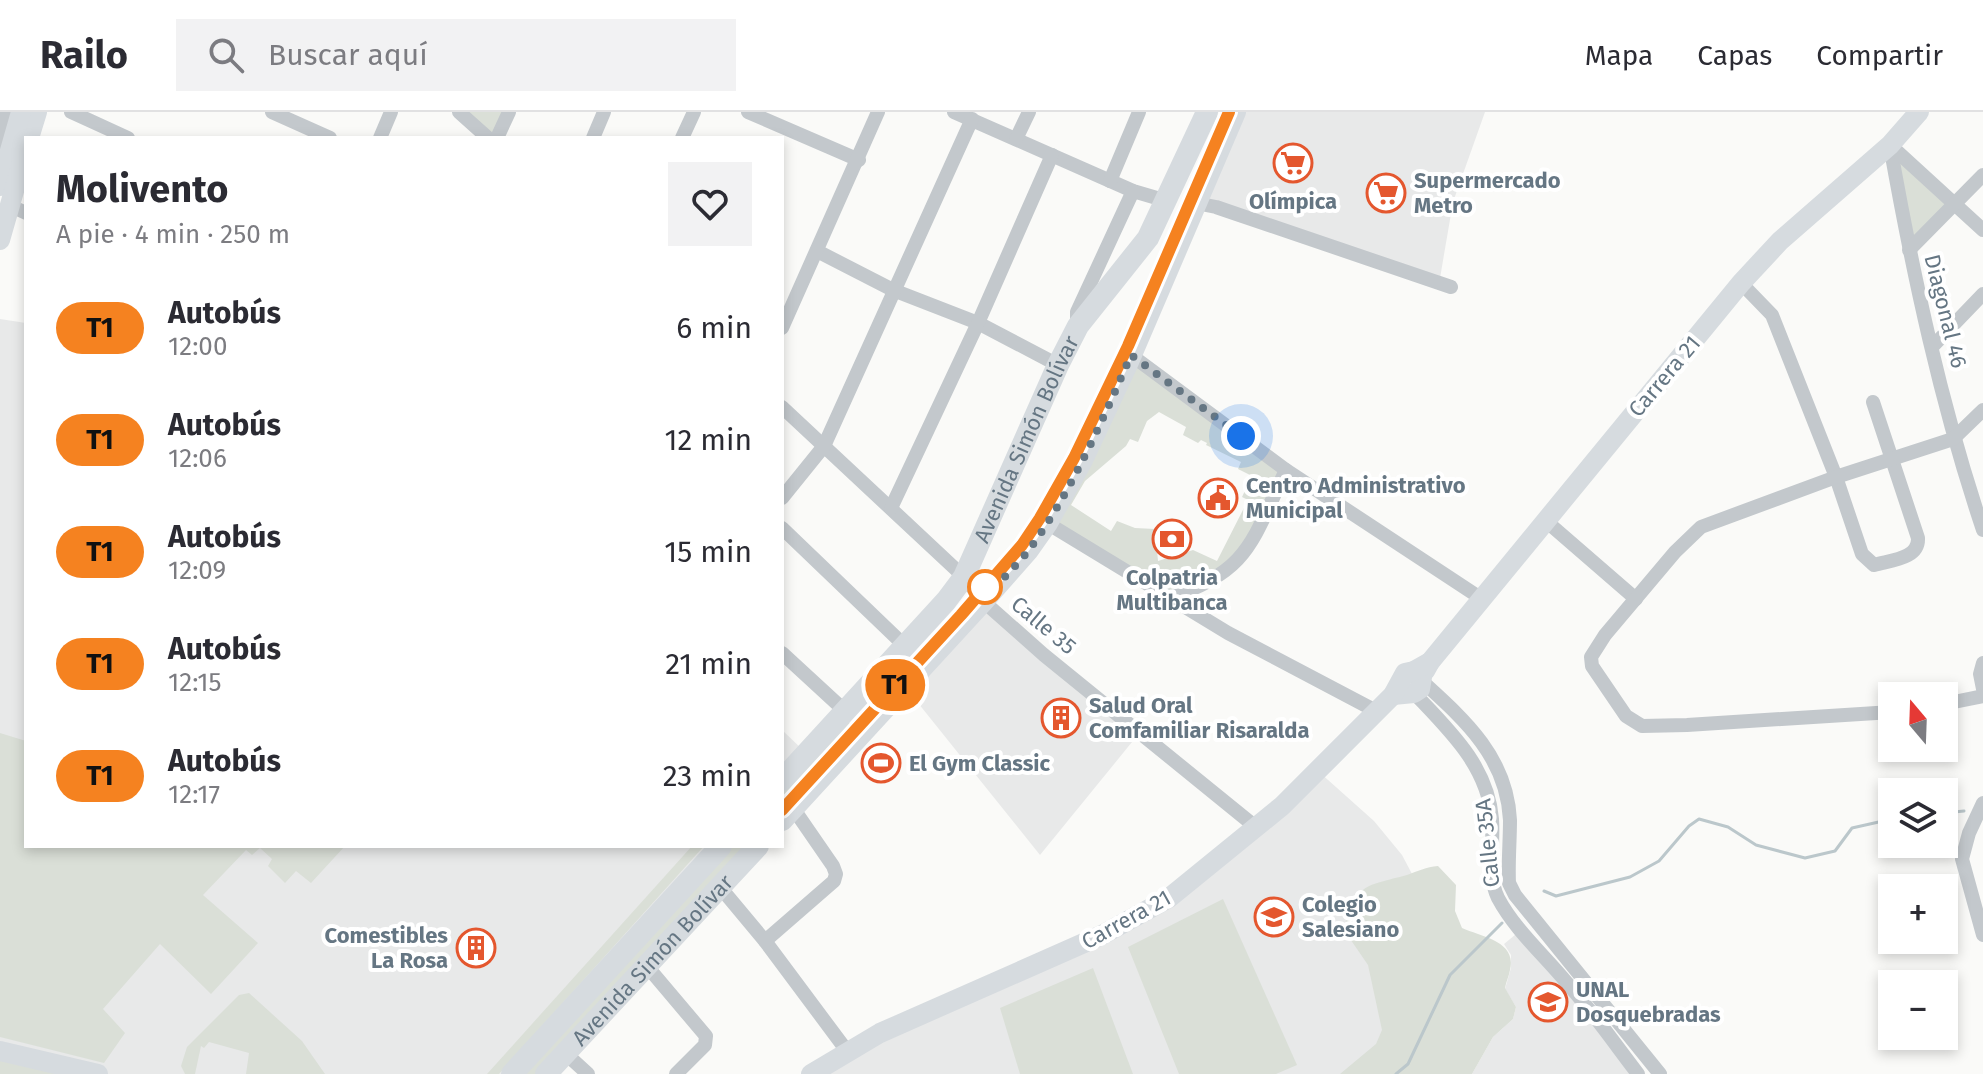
<!DOCTYPE html>
<html lang="es">
<head>
<meta charset="utf-8">
<style>
  body { margin:0; font-family:"Fira Sans",sans-serif; background:#f2f2f3; color:#2b2b33; height:100vh; display:flex; flex-direction:column; font-size:30px; white-space:nowrap }
  * { box-sizing:border-box; margin:0 }
  p { font-size:26px; color:#7c7c81 }
  .icon { flex:none; width:44px; height:44px; fill:none; stroke:currentColor; stroke-width:2; stroke-linecap:round; stroke-linejoin:round }
  .map { position:relative; flex:1; overflow:hidden }
  .drawer { position:absolute; left:24px; top:24px; width:760px; height:712px; display:flex; flex-direction:column; background:#fff; border-radius:0px; box-shadow:0 4px 12px #0003 }
  .drawer>* { flex:none }
  .badge { padding:0 16px; border-radius:26px; font-size:28px; line-height:52px }
  .needle { width:52px; rotate:341deg }
  .buttons { position:absolute; left:1878px; top:570px; display:grid; gap:16px }
  .buttons a { display:grid; place-items:center; width:80px; height:80px; border-radius:0px; background:#fff; box-shadow:0 4px 12px #0003; font-size:40px }
  .you { position:absolute; width:40px; height:40px; margin:-20px; border:6px solid #fff; border-radius:50%; background:#1a73e8; box-shadow:0 0 0 12px #1a73e833 }
  .map>.badge { position:absolute; translate:-50% -50%; box-shadow:0 0 0 4px #fff }
  .round { display:grid; place-items:center; flex:none; width:84px; height:84px; border-radius:0px; background:#f2f2f3 }
  .head { display:flex; align-items:center; justify-content:space-between; height:136px; padding:0 32px }
  h1 { font-size:38px; font-weight:700; line-height:60px }
  ul { padding:0; list-style:none }
  li { display:flex; align-items:center; gap:24px; height:112px; padding:0 32px }
  li div { flex:1 }
  li b { display:block; font-size:30px }
  li em { font-style:normal }
  li .badge { min-width:88px; font-weight:700; text-align:center }
  header { display:flex; align-items:center; gap:48px; box-sizing:border-box; height:112px; padding:0 40px; background:#fff; border-bottom:2px solid #e1e1e2 }
  header strong { font-size:38px }
  nav { display:flex; gap:44px; margin-inline-start:auto; font-size:28px }
  .search { width:560px; height:72px; background:#f2f2f3; display:flex; align-items:center; gap:20px; box-sizing:border-box; padding:0 28px; border-radius:0px; color:#7c7c81; font-size:30px }
  .map>svg:first-child { display:block }
</style>
</head>
<body>
<header>
<strong>Railo</strong>
<div class="search"><svg class="icon" aria-label="search" viewBox="0 0 24 24"><circle cx="10" cy="10" r="6"/><path d="M15 15l6 6"/></svg>Buscar aquí</div>
<nav><a>Mapa</a><a>Capas</a><a>Compartir</a></nav>
</header>
<div class="map">
<svg width="1983" height="962" viewBox="0 0 1983 962">
  <rect width="100%" height="100%" fill="#fafaf8"/>
  <g fill="#e8e9e9">
    <path d="M1235 0H1485L1453 90 1439 172 1196 91Z"/>
    <path d="M0 207 26 211V734H721L512 962H98L0 939Z"/>
    <path d="M983 489 1141 619 1040 743 906 576Z"/>
    <path d="M782 618 806 641 782 668Z"/>
    <path d="M1318 659 1374 709 1402 743 1420 777 1396 962H812L1155 793Z"/>
    <path d="M1521 818 1638 962H1472L1493 925 1513 907 1516 895 1505 877 1511 856V843L1504 832Z"/>
  </g>
  <g fill="#dadfd7" fill-rule="evenodd">
    <path d="M459 0H509L496 26Z"/>
    <path d="M1890 33 1955 92 1909 138Z"/>
    <path d="M1131 243 1286 358 1238 449 1168 486 1047 411ZM1159 300 1186 315 1183 323 1198 331 1201 328 1207 331 1206 333 1241 350 1238 357 1252 364 1242 385 1248 388 1217 449 1193 438 1158 449 1155 417 1135 416 1117 409 1111 419 1071 393 1085 369 1126 334 1130 327 1138 330 1147 309Z"/>
    <path d="M847 609 856 616 782 698V680Z"/>
    <path d="M0 621 26 629V734H345L311 771 296 759 285 771 268 754 272 747 260 736 252 743 246 738 203 783 258 831 211 882 160 832 103 897 125 921 104 951 0 925Z"/>
    <path d="M692 734H704L499 962H487Z"/>
    <path d="M733 734H747L539 962H522Z"/>
    <path d="M1438 754 1456 773 1455 799 1462 816C1482 825 1517 829 1510 858 1509 864 1506 870 1505 876L1516 895 1513 907 1493 925 1472 962H1340L1376 932 1382 918 1368 853 1344 818C1355 771 1366 774 1407 763 1418 759 1426 755 1438 754Z"/>
    <path d="M1223 787 1297 953 1276 962H1179L1128 835Z"/>
    <path d="M1093 856 1133 962H1020L1000 896Z"/>
    <path d="M249 881 302 929 325 962H246L249 941 209 930 204 936 201 934 195 962H185L181 954 187 935 239 883Z"/>
    <path d="M0 939 98 962H0Z"/>
  </g>
  <g fill="none" stroke-linecap="round" stroke-linejoin="round">
    <g stroke="#bbc7cb" stroke-width="3">
      <path d="M1944 701 1964 699"/>
      <path d="M1544 779 1556 784 1630 765 1659 749 1689 714 1699 707 1728 715 1756 733 1805 746 1835 739 1852 716 1892 707"/>
      <path d="M1396 962 1408 952 1450 863 1502 811"/>
    </g>
    <g stroke="#c3c8cc" stroke-width="14">
      <path d="M71 0 128 26"/>
      <path d="M272 0 330 26"/>
      <path d="M459 0 488 26"/>
      <path d="M748 0 859 48"/>
      <path d="M954 0 1133 79 1167 89"/>
      <path d="M380 26 391 0"/>
      <path d="M497 26 509 0"/>
      <path d="M593 26 604 0"/>
      <path d="M682 26 694 0"/>
      <path d="M1016 27 1029 0"/>
      <path d="M0 30 7 0"/>
      <path d="M1890 33C1913 163 1941 293 1983 418"/>
      <path d="M1890 33 1983 118"/>
      <path d="M1110 69 1139 0"/>
      <path d="M1196 91 1216 95 1451 175"/>
      <path d="M9 93 26 101"/>
      <path d="M1909 138 1983 63"/>
      <path d="M817 139 893 178 978 211 1058 253"/>
      <path d="M1741 171 1772 203 1836 365 1862 442 1874 453C1891 448 1919 447 1918 426L1873 290"/>
      <path d="M1077 210V200L1133 79"/>
      <path d="M782 216 878 0"/>
      <path d="M1933 234 1983 182"/>
      <path d="M1131 243 1286 358 1482 487"/>
      <path d="M782 295 964 465 983 489 1044 543 1257 716"/>
      <path d="M782 386 824 334 972 7"/>
      <path d="M891 396 978 211 1052 43"/>
      <path d="M1546 409 1636 487"/>
      <path d="M1047 411 1228 521 1376 599"/>
      <path d="M782 416 905 534"/>
      <path d="M1168 486C1250 460 1252 428 1286 358"/>
      <path d="M782 541 845 599"/>
      <path d="M1983 551 1980 562 1983 577"/>
      <path d="M1423 570C1466 609 1507 646 1510 708 1510 729 1508 750 1509 771L1515 783 1660 962"/>
      <path d="M1414 581C1449 618 1488 654 1492 707 1494 732 1487 764 1498 786 1515 818 1544 843 1567 871 1592 899 1615 932 1638 962"/>
      <path d="M1944 592 1983 584"/>
      <path d="M1892 600 1687 613 1642 614 1626 604 1592 554 1591 545 1605 523 1675 440 1701 415 1836 365 1953 327 1983 298"/>
      <path d="M1983 691 1969 721 1962 747 1983 823"/>
      <path d="M720 775 765 829 847 939"/>
      <path d="M765 829 834 769 836 762 833 754 793 696"/>
      <path d="M646 853 706 924 705 933 676 962"/>
      <path d="M565 941 588 962"/>
    </g>
    <g stroke="#d6dbdf" stroke-width="20">
      <path d="M29 26 37 0"/>
      <path d="M0 74 21 0"/>
      <path d="M0 128 26 37"/>
      <path d="M1425 559 1430 550 1741 171 1780 129 1890 33 1919 0"/>
      <path d="M1393 583 1414 581 1420 577 1422 565 1414 559"/>
      <path d="M0 939 98 962"/>
      <path d="M811 962 880 921 1102 823 1169 786 1282 694 1393 583 1405 561 1414 559 1430 550"/>
    </g>
    <g stroke="#d6dbdf" stroke-width="22">
      <path id="s1" d="M782 668 946 489 964 465 1058 253 1078 214 1148 126 1207 0"/>
      <path d="M782 708 983 489 1028 438 1047 411 1081 350 1127 252 1235 0"/>
      <path d="M512 962 721 734"/>
      <path id="s2" d="M546 962 758 734"/>
    </g>
  </g>
  <g fill="none" stroke-linecap="round" stroke-linejoin="round">
    <g stroke="#fff" stroke-width="18">
      <path id="line" d="M782 698 961 503 1022 433 1040 406 1074 346 1128 234 1229 0"/>
    </g>
    <use href="#line" stroke="#f58220" stroke-width="12"/>
    <path stroke="#657683" stroke-width="8" stroke-dasharray="0 14.4" d="M985 475 991 480C1003 466 1017 453 1028 439 1069 385 1104 305 1131 243L1241 324"/>
  </g>
  <defs>
    <g id="supermarket-ring" transform="scale(2)"><circle r="9.5" fill="#fff" stroke="#e4572e" stroke-width="1.5"/><path d="M-6-5.5h2.5l.6 2H6L4.5 2H-2.5L-4.4-4H-6ZM-1.5 3.2a1.3 1.3 0 1 0 .1 0ZM3 3.2a1.3 1.3 0 1 0 .1 0Z" fill="#e4572e"/></g>
    <g id="civic-ring" transform="scale(2)"><circle r="9.5" fill="#fff" stroke="#e4572e" stroke-width="1.5"/><path d="M-.6-6.5H3V-4.5H.6V-3L4-1V1h2V6H-6V1h2V-1L-.6-3ZM-1.2 2.5V6h2.4V2.5Z" fill="#e4572e"/></g>
    <g id="bank-ring" transform="scale(2)"><circle r="9.5" fill="#fff" stroke="#e4572e" stroke-width="1.5"/><path d="M-6-4H6V4H-6ZM0-2.3a2.3 2.3 0 1 0 0 4.6a2.3 2.3 0 1 0 0-4.6Z" fill="#e4572e"/></g>
    <g id="building-ring" transform="scale(2)"><circle r="9.5" fill="#fff" stroke="#e4572e" stroke-width="1.5"/><path d="M-4-6H4V6H1V3H-1V6H-4ZM-2.5-4.3h1.7v1.8h-1.7ZM.8-4.3h1.7v1.8H.8ZM-2.5-1h1.7V.8h-1.7ZM.8-1h1.7V.8H.8Z" fill="#e4572e"/></g>
    <g id="stadium-ring" transform="scale(2)"><circle r="9.5" fill="#fff" stroke="#e4572e" stroke-width="1.5"/><path d="M0-5a6.5 5 0 1 0 0 10a6.5 5 0 1 0 0-10ZM-3.5-1.8h7v3.6h-7Z" fill="#e4572e"/></g>
    <g id="school-ring" transform="scale(2)"><circle r="9.5" fill="#fff" stroke="#e4572e" stroke-width="1.5"/><path d="M0-5L7-2L0 1L-7-2ZM-4 1L0 2.5L4 1V4Q0 6-4 4Z" fill="#e4572e"/></g>
    <g id="university-ring" transform="scale(2)"><circle r="9.5" fill="#fff" stroke="#e4572e" stroke-width="1.5"/><path d="M0-5L7-2L0 1L-7-2ZM-4 1L0 2.5L4 1V4Q0 6-4 4Z" fill="#e4572e"/></g>
  </defs>
  <g fill-rule="evenodd">
    <use href="#supermarket-ring" x="1293" y="51"/>
    <use href="#supermarket-ring" x="1386" y="81"/>
    <use href="#civic-ring" x="1218" y="386"/>
    <use href="#bank-ring" x="1172" y="427"/>
    <use href="#building-ring" x="1061" y="606"/>
    <use href="#stadium-ring" x="881" y="651"/>
    <use href="#school-ring" x="1274" y="805"/>
    <use href="#building-ring" x="476" y="836"/>
    <use href="#university-ring" x="1548" y="890"/>
  </g>
  <circle fill="#fff" stroke="#f58220" stroke-width="4" cx="985" cy="475" r="16"/>
  <g text-anchor="middle" stroke-width="8" stroke-linejoin="round" paint-order="stroke">
    <g font-size="22" font-weight="bold" fill="#657683" stroke="#fff" text-anchor="start">
      <text x="1414" y="76">Supermercado<tspan x="1414" dy="25">Metro</tspan></text>
      <text x="1293" y="97" text-anchor="middle">Olímpica</text>
      <text x="1246" y="381">Centro Administrativo<tspan x="1246" dy="25">Municipal</tspan></text>
      <text x="1172" y="473" text-anchor="middle">Colpatria<tspan x="1172" dy="25">Multibanca</tspan></text>
      <text x="1089" y="601">Salud Oral<tspan x="1089" dy="25">Comfamiliar Risaralda</tspan></text>
      <text x="909" y="659">El Gym Classic</text>
      <text x="1302" y="800">Colegio<tspan x="1302" dy="25">Salesiano</tspan></text>
      <text x="448" y="831" text-anchor="end">Comestibles<tspan x="448" dy="25">La Rosa</tspan></text>
      <text x="1576" y="885">UNAL<tspan x="1576" dy="25">Dosquebradas</tspan></text>
    </g>
    <g font-size="22" fill="#657683" stroke="#fff">
      <text transform="translate(1946 199) rotate(76)" y="8">Diagonal 46</text>
      <text transform="translate(1664 264) rotate(-50)" y="8">Carrera 21</text>
      <text dy="8" stroke="none"><textPath href="#s1" startOffset="424">Avenida Simón Bolívar</textPath></text>
      <text transform="translate(1044 513) rotate(40)" y="8">Calle 35</text>
      <text transform="translate(1487 731) rotate(-96)" y="8">Calle 35A</text>
      <text transform="translate(1126 807) rotate(-29)" y="8">Carrera 21</text>
      <text dy="8" stroke="none"><textPath href="#s2" startOffset="156">Avenida Simón Bolívar</textPath></text>
    </g>
  </g>
</svg>
<div class="buttons">
<a><svg class="needle" viewBox="-14 -14 28 28"><path d="M0-13l5 13h-10z" fill="#e53935"/><path d="M0 13l5-13h-10z" fill="#7c7c81"/></svg></a>
<a><svg class="icon" aria-label="layers" viewBox="0 0 24 24"><path d="M12 4l9 5-9 5-9-5zM3 14l9 5 9-5"/></svg></a>
<a>+</a>
<a>−</a>
</div>
<div class="you" style="left:1241px;top:324px"></div>
<b class="badge" style="left:895px;top:573px;background:#f58220;color:#111">T1</b>
<section class="drawer">
<div class="head"><div><h1>Molivento</h1><p>A pie · 4 min · 250 m</p></div><a class="round"><svg class="icon" aria-label="heart" viewBox="0 0 24 24"><path d="M12 20l-8-8c-3-5 5-10 8-4 3-6 11-1 8 4z"/></svg></a></div>
<ul>
<li><span class="badge" style="background:#f58220;color:#111">T1</span><div><b>Autobús</b><p>12:00</p></div><em>6 min</em></li>
<li><span class="badge" style="background:#f58220;color:#111">T1</span><div><b>Autobús</b><p>12:06</p></div><em>12 min</em></li>
<li><span class="badge" style="background:#f58220;color:#111">T1</span><div><b>Autobús</b><p>12:09</p></div><em>15 min</em></li>
<li><span class="badge" style="background:#f58220;color:#111">T1</span><div><b>Autobús</b><p>12:15</p></div><em>21 min</em></li>
<li><span class="badge" style="background:#f58220;color:#111">T1</span><div><b>Autobús</b><p>12:17</p></div><em>23 min</em></li>
</ul>
</section>
</div>
</body>
</html>
